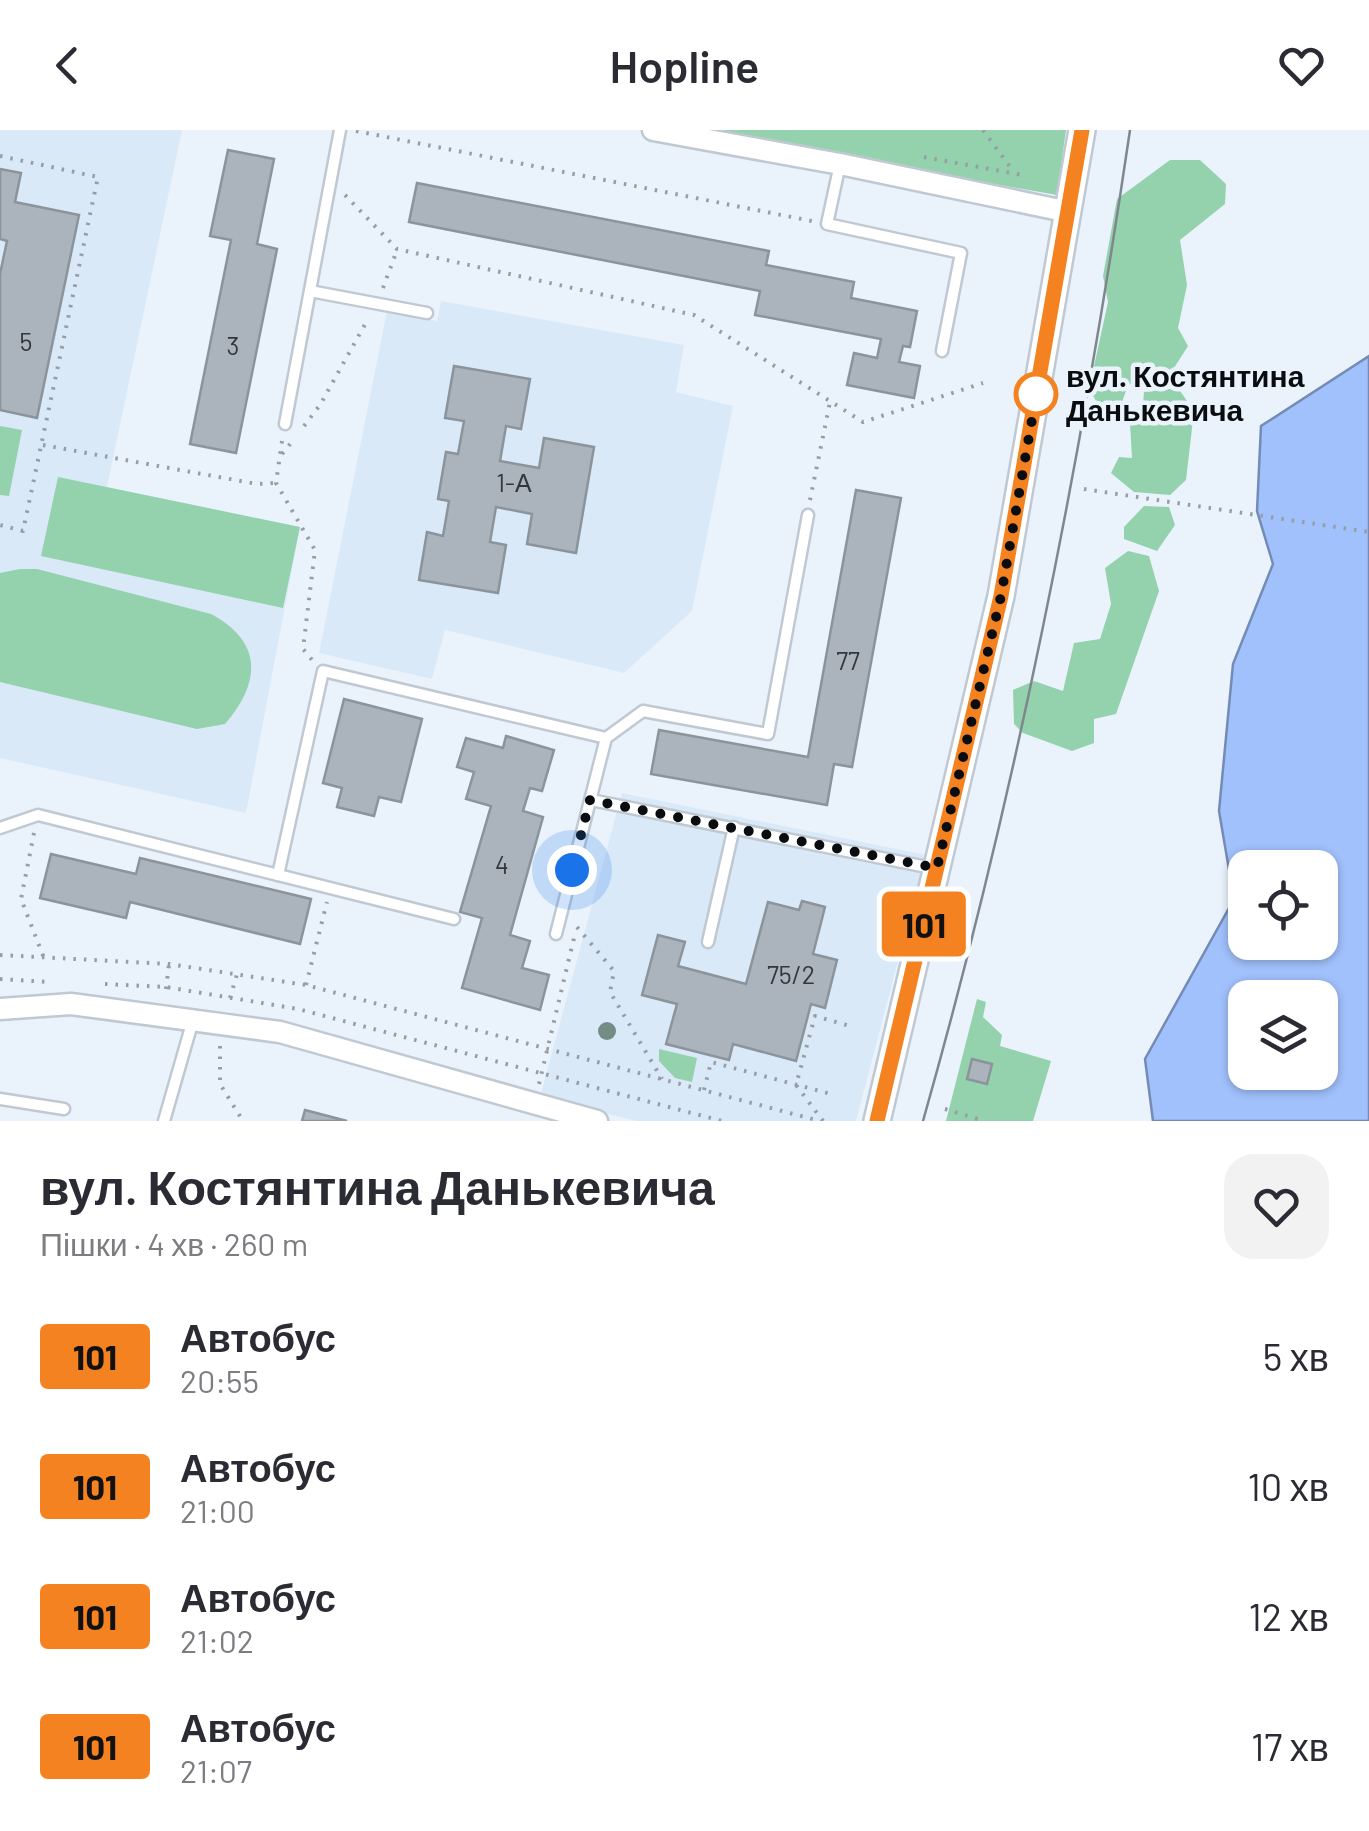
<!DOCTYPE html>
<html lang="uk">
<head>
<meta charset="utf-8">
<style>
  body { margin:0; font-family:Barlow,sans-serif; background:#f2f2f3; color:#2b2b33; height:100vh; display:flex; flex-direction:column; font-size:38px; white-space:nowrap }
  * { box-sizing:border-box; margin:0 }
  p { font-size:32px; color:#7c7c81 }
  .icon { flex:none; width:55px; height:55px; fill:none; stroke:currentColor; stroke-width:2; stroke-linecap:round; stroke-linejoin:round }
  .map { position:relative; height:991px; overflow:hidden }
  .drawer { display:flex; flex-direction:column; background:#fff; flex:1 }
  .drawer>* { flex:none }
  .badge { padding:0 20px; border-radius:8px; font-size:35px; line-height:65px }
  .controls { position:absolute; left:1228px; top:720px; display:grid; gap:20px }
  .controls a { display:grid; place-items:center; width:110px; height:110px; border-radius:20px; background:#fff; box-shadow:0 2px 8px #0004; font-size:50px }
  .you { position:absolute; width:50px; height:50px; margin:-25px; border:8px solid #fff; border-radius:50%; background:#1a73e8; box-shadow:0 0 0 15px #1a73e833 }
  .map>.badge { position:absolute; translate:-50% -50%; box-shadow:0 0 0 5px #fff }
  .round { display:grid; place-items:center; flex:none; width:105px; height:105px; border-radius:30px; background:#f2f2f3 }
  .head { display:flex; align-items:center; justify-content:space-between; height:170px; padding:0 40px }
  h1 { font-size:48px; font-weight:600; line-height:75px }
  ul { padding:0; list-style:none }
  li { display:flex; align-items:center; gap:30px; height:130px; padding:0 40px }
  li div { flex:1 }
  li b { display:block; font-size:38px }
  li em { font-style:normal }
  li .badge { min-width:110px; font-weight:700; text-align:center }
  header { display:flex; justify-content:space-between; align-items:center; height:130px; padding:0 40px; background:#fff; font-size:45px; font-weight:600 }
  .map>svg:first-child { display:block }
</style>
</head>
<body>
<header><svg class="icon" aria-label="back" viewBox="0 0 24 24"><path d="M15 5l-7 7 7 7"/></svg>Hopline<svg class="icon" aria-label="heart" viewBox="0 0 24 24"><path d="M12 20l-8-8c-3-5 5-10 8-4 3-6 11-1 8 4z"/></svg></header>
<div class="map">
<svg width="1369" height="991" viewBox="0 0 1369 991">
  <rect width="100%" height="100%" fill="#eaf3fc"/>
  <g fill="#dae9f8">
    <path d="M0 0H182L107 357 300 397 246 683 0 628Z"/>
    <path d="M441 171 684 215 676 262 733 276 692 481 624 543 445 500 432 549 319 523 387 181 437 191Z"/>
    <path d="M622 663 926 725 856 991H636L540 967Z"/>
  </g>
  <g fill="#94d1ad">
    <path d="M687 0H1066L1057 65Z"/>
    <path d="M1170 30H1200L1226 54 1225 74 1180 110 1187 155 1178 198 1188 216 1174 238 1128 255 1119 281H1102L1089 259 1108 172 1103 146 1117 69Z"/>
    <path d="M1178 258 1194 281 1186 350 1170 365 1134 362 1111 343 1119 327 1132 328 1130 293 1142 287 1144 262Z"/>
    <path d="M0 296 22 300 9 366 0 365Z"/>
    <path d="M58 347 300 397 283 478 41 426Z"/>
    <path d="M1144 376 1169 377 1175 395 1157 421 1124 409V397Z"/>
    <path d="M1128 421 1149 426 1159 461 1116 584 1094 589V613L1072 621 1023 603 1014 594 1013 560 1034 551 1063 561 1074 513 1100 509 1111 474 1105 438Z"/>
    <path d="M20 439H37L211 484C263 512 261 552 225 594L197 599 0 552V443Z"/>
    <path d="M977 869 986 872 983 887 1002 905 1000 916 1051 931 1033 991H946Z"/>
    <path d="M659 919 697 928 692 952 675 948 659 931Z"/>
  </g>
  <path fill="#a1c1fc" stroke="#748bb5" stroke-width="2.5" fill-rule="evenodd" d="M1369 226V991H1153L1145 929 1234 769 1219 681 1233 534 1273 434 1257 381 1261 296ZM1245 738H1320V812H1245ZM1245 868H1320V942H1245Z"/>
  <g fill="#abb4bc" stroke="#8b939b" stroke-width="2.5">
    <path d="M228 20 274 29 257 114 277 119 236 323 190 314 231 110 210 106Z"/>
    <path d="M0 39 21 43 15 72 79 85 37 288 0 280V144L7 111 0 109Z"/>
    <path d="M417 53 769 121 766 135 854 152 851 168 917 181 910 217 903 216 899 232 920 236 914 268 847 255 854 223 877 228 881 209 755 185 760 161 409 92Z"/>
    <path d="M454 236 530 249 521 299 506 296 500 331 539 338 544 308 594 317 576 423 527 414 532 384 496 377 490 412 506 415 498 463 419 450 427 402 443 406 449 371 438 369 446 322 458 324 464 291 445 288Z"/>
    <path d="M856 360 901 368 852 637 834 634 827 675 651 644 659 600 808 627Z"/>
    <path d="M344 569 422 589 401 672 379 667 374 686 337 677 342 658 323 653Z"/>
    <path d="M506 606 554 620 542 661 530 658 523 681 543 687 510 805 530 811 522 838 549 845 540 880 462 858 482 788 460 782 491 676 466 669 474 642 457 637 466 608 503 618Z"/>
    <path d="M51 724 136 744 140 728 311 769 300 814 130 772 126 788 40 768Z"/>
    <path d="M802 771 825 777 813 824 837 830 825 878 811 874 796 931 733 914 729 930 666 914 677 874 642 865 658 805 685 812 678 836 746 854 768 772 799 780Z"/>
    <path d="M972 929 992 934 987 954 967 949Z"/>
    <path d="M305 980 347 991H302Z"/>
  </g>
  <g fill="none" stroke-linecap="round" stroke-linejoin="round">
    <g stroke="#c0c9d2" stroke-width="15">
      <g id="service">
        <path d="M840 34 827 94 961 123 942 221"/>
        <path d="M310 161 427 183"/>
        <path d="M285 294 340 0"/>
        <path d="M591 670 937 739"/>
        <path d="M0 698 38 685 454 789"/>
        <path d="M278 745 323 541 606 608"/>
        <path d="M556 804 606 608 643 581 768 604 808 385"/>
        <path d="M708 812 734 697"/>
        <path d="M0 969 64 979"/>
        <path d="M164 991 193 890"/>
      </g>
    </g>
    <g stroke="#c0c9d2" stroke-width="25">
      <g id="minor">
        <path d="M653 0 840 34 1069 82"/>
        <path d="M0 879 71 874 280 902 597 991"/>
      </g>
    </g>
    <g stroke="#c0c9d2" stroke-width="30">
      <path id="tertiary" d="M877 991 1001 466 1082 0"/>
    </g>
    <g stroke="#979da4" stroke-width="4" stroke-dasharray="2.5 8" stroke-linecap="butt">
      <path d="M983 0 1013 41"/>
      <path d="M356 1 812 91"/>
      <path d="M0 26 98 47 23 401 0 395"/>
      <path d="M924 27 1022 45"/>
      <path d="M345 65 397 119 694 185 863 292 983 253"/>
      <path d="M383 158 397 120"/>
      <path d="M304 296 320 275 368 189"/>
      <path d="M282 311 276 353 315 420 303 519 313 531"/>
      <path d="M43 315 257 354 274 353"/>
      <path d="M282 324 295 308"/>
      <path d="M1084 359 1369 402"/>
      <path d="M810 370 830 272"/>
      <path d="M34 703 21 769 44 828"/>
      <path d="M577 797 614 841 610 862 662 949"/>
      <path d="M0 825 169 834 306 855 820 991"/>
      <path d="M0 849 50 852"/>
      <path d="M105 854 166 857 298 879 722 991"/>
      <path d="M306 855 327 772"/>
      <path d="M166 859 169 834"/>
      <path d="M230 868 237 844"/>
      <path d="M220 916V954L243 991"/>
      <path d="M539 954 574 808"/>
      <path d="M704 960 711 932 831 964"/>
      <path d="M945 979 984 991"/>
      <path d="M823 991 796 955 815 886 850 896"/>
    </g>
    <use href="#service" stroke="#fff" stroke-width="10"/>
    <use href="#minor" stroke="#fff" stroke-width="20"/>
    <use href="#tertiary" stroke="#fff" stroke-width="25"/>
    <path stroke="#80868d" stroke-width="2.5" d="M923 991C1015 667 1081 333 1130 0"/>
  </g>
  <circle fill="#738d86" cx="607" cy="901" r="9"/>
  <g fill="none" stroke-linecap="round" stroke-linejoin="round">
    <g stroke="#fff" stroke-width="22">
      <path id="line" d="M877 991 1001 466 1082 0"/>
    </g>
    <use href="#line" stroke="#f58220" stroke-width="15"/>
    <path stroke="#0a0d10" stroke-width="10" stroke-dasharray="0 18" d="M572 740 590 670 937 738 1001 466 1037 261 1036 264"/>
  </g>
  <circle fill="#fff" stroke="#f58220" stroke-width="5" cx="1036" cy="264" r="20"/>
  <g text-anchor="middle" stroke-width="9" stroke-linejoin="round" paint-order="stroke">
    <g font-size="25" fill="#32373b">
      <text x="26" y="221">5</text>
      <text x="233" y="225">3</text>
      <text x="514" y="362">1-А</text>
      <text x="848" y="540">77</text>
      <text x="502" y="744">4</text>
      <text x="791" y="854">75/2</text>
    </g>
    <g font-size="30" font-weight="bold" fill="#0a0d10" stroke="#eaf3fc" text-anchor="start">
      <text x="1066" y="257">вул. Костянтина<tspan x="1066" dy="34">Данькевича</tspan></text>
    </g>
  </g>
</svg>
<div class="controls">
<a><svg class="icon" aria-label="locate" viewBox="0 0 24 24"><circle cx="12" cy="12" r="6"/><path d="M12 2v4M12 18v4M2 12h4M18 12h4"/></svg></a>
<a><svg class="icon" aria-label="layers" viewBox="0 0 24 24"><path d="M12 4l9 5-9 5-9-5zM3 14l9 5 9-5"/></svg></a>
</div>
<div class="you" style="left:572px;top:740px"></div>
<b class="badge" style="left:924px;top:794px;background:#f58220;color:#111">101</b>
</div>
<section class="drawer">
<div class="head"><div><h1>вул. Костянтина Данькевича</h1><p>Пішки · 4 хв · 260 m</p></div><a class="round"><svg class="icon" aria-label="heart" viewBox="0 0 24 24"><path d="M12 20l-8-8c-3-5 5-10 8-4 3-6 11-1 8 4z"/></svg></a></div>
<ul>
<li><span class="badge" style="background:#f58220;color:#111">101</span><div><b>Автобус</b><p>20:55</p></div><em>5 хв</em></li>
<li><span class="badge" style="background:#f58220;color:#111">101</span><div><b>Автобус</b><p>21:00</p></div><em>10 хв</em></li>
<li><span class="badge" style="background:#f58220;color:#111">101</span><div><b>Автобус</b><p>21:02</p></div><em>12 хв</em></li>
<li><span class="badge" style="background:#f58220;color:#111">101</span><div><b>Автобус</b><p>21:07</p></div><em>17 хв</em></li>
</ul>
</section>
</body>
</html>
